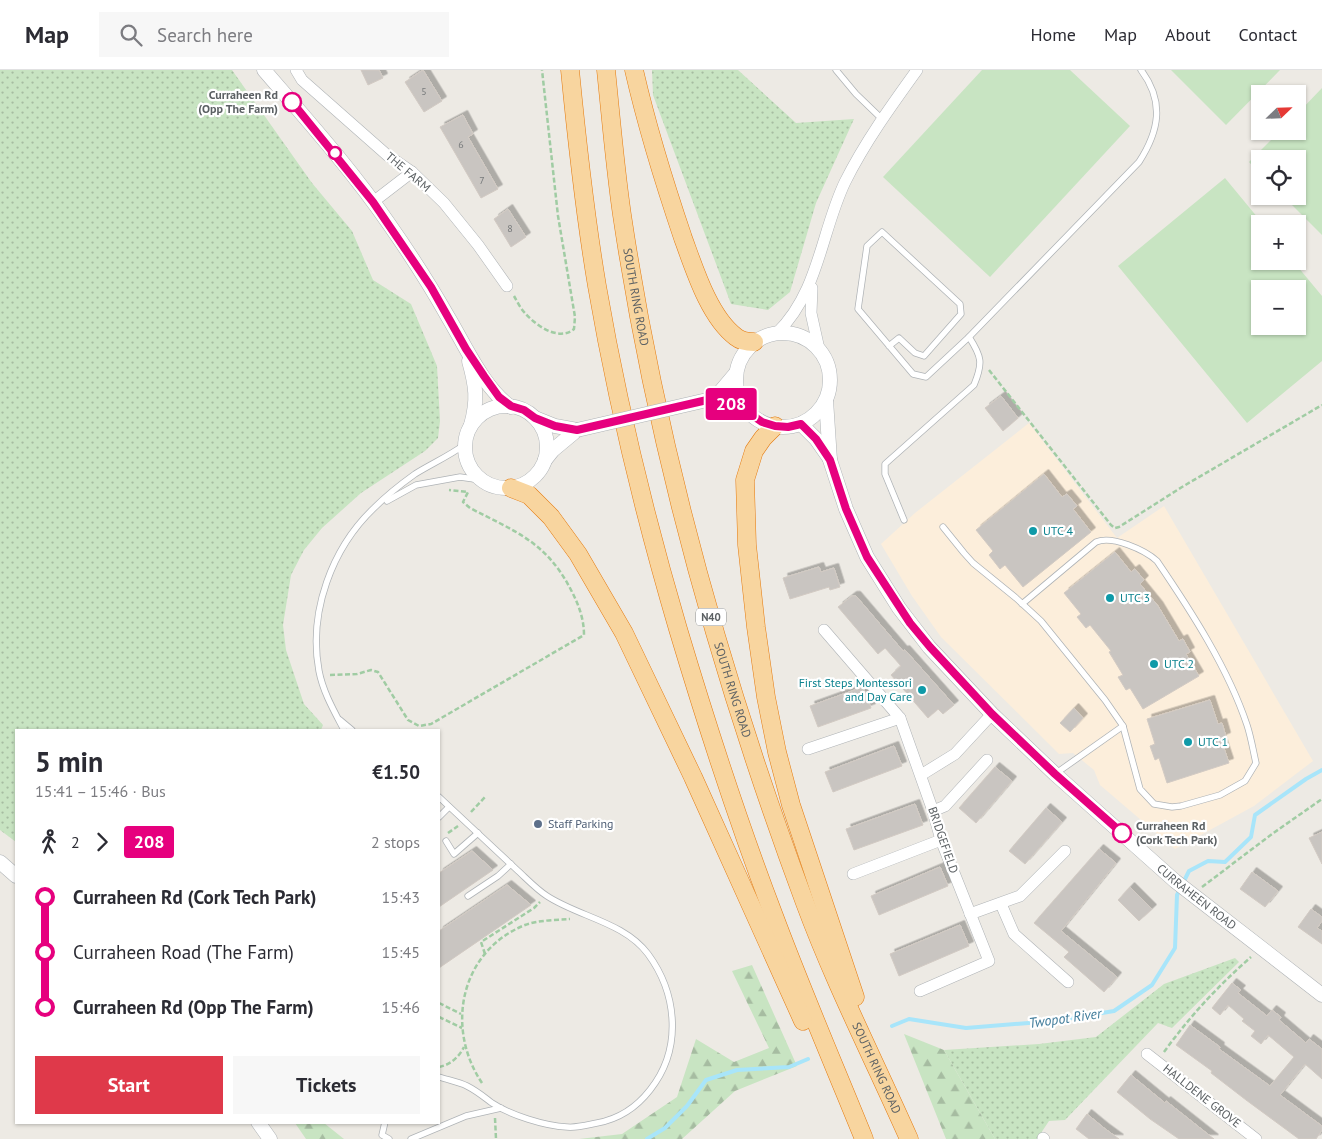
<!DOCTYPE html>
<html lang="en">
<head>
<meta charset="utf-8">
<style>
  body { margin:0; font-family:"PT Sans",sans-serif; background:#f7f7f7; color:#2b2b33; height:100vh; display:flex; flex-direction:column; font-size:19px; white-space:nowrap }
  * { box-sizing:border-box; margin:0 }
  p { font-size:16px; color:#7c7c81 }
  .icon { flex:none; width:28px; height:28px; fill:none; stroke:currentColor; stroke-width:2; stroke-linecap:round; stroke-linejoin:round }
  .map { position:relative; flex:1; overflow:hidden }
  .side { position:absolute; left:15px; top:659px; width:425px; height:395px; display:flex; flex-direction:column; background:#fff; border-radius:0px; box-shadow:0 1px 4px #0004 }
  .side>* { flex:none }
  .badge { padding:0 10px; border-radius:4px; font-size:18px; line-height:32px }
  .needle { width:32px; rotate:67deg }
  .buttons { position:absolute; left:1251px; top:15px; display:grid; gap:10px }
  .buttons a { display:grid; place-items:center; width:55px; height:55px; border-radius:0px; background:#fff; box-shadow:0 1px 4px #0004; font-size:25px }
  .map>.badge { position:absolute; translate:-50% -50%; box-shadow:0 0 0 2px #fff }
  .legs { display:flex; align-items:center; gap:8px; height:55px; padding:0 20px; font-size:16px }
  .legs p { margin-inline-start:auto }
  .head { display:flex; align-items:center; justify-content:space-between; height:85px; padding:0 20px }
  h1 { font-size:28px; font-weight:700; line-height:38px }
  .button { display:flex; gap:10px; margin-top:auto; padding:10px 20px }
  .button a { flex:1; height:58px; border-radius:0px; background:#df394a; color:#fff; font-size:20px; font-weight:700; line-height:58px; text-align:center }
  .button a+a { background:#f7f7f7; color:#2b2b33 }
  ul { padding:0 20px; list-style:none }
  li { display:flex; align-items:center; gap:18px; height:55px; font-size:19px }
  li i { display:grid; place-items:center; width:8px; height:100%; margin:0 6px; background:currentColor }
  li i::after { content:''; width:12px; height:12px; margin:-6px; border:4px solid; border-radius:50%; background:#fff }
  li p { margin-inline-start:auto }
  li:first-child i { background:linear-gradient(#0000 50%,currentColor 0) }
  li:last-child i { background:linear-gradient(currentColor 50%,#0000 0) }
  header { display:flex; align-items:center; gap:30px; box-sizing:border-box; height:70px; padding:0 25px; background:#fff; border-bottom:1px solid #e1e1e2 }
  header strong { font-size:24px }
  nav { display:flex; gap:28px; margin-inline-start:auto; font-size:18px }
  .search { width:350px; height:45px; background:#f7f7f7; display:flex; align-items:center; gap:12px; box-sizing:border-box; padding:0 18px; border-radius:0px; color:#7c7c81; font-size:19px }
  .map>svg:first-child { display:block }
</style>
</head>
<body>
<header>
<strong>Map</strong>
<div class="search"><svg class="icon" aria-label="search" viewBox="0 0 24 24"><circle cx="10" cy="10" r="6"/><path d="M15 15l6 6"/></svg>Search here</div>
<nav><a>Home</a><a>Map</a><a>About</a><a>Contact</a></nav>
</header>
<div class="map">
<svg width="1322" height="1069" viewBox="0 0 1322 1069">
  <defs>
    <pattern id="grass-dots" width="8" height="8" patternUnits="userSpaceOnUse" patternTransform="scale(1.25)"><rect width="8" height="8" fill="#c8e4c2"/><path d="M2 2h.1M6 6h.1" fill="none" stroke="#a6bca1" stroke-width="1.8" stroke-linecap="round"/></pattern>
    <pattern id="forest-firs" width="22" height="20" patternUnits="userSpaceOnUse" patternTransform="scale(1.25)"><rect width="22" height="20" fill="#c8e4c2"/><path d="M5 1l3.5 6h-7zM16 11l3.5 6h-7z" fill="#a6bca1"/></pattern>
    <filter id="shadow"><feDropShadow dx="4.5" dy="-4.5" stdDeviation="0" flood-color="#0004"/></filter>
  </defs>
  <rect width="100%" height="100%" fill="#edeae4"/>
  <path fill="#fceedb" d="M1029 353 1117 468 1164 436 1313 691 1254 736 1175 779 1100 715 1094 700 1073 683 1059 684 941 567 912 526 881 474 915 443Z"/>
  <g fill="url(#grass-dots)">
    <path d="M0 0H232L312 113 352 161 373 210 411 234 437 296 440 351 438 368 425 381 361 423 322 458 304 480 291 505 283 555 286 580 304 634 323 655 321 660H16V772L0 760Z"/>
    <path d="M652 0H738L796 53 854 49 816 133 790 222 768 240 731 234 653 25Z"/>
    <path d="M1235 888 1239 892 1172 958 1158 953 1065 1050 1049 1051 1037 1069H995L944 980 1039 974 1096 967 1164 914Z"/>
  </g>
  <g fill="url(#forest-firs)">
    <path d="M752 895 797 996 735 1021 682 1069H579L622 1064 677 1027 696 969 734 992 769 978 732 901Z"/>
    <path d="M904 964 944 980 995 1069H946Z"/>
    <path d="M295 1053H324L344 1069H306Z"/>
  </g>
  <g fill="#c8e4c2" fill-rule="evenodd">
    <path d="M982 0H1070L1130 56 990 207 883 107Z"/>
    <path d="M1171 0H1280L1226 55Z"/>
    <path d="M1322 18V165L1283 126H1298V89H1260V104L1249 92 1280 61H1298V43Z"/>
    <path d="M1225 108 1263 154H1260V191H1293L1322 226V291L1247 353 1118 196ZM1260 219H1298V256H1260Z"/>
  </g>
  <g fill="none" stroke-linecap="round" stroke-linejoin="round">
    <g stroke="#a8e5fa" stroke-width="4">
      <path d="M1183 813 1189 801 1208 791 1225 792 1251 767 1255 745 1306 709 1322 700"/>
      <path d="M892 956 909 949 966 958 1054 951 1114 941 1152 915 1175 878 1177 825 1180 819"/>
      <path d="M647 1069 665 1058 687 1036 706 1010 737 1000 789 997 808 989"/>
    </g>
  </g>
  <g fill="#c9c5c1" stroke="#d2cac3" filter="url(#shadow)">
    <path d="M361 0H379L383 8 368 15Z"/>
    <path d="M423 0 442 31 424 42 405 12Z"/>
    <path d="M463 45 473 64 468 67 498 119 481 128 440 57Z"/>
    <path d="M508 139 526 167 511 177 494 149Z"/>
    <path d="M1001 326 1018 348 1003 361 985 338Z"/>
    <path d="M1044 404 1062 427 1067 424 1077 436 1073 439 1091 462 1023 517 1005 495 1000 499 989 485 993 481 976 460Z"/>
    <path d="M1115 482 1131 502 1135 499 1144 510 1140 514 1158 536 1179 571 1183 569 1190 582 1186 584 1199 606 1143 639 1130 618 1126 620 1118 607 1123 605 1109 582 1111 581 1090 555 1086 558 1077 547 1081 544 1064 523Z"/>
    <path d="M819 497 821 502 834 498 840 517 830 520 829 517 790 529 783 508Z"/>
    <path d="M852 526H856L903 581 905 580 954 635 943 644 938 639 928 648 891 605 901 596 885 578 878 584 838 537Z"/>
    <path d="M863 617 871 638 818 657 810 636Z"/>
    <path d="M1210 630 1218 654 1222 653 1226 667 1221 669 1229 693 1167 713 1159 688 1155 690 1150 676 1155 674 1147 649Z"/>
    <path d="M1074 638 1083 648 1070 662 1060 653Z"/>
    <path d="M894 676 902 696 833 722 825 702Z"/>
    <path d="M995 697 1012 711 976 753 959 738Z"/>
    <path d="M915 734 923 755 854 780 846 759Z"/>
    <path d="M1046 738 1062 752 1025 794 1009 781Z"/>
    <path d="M1322 762V794L1309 768Z"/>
    <path d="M1099 779 1116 793 1061 861 1117 907 1104 922 1064 887 1069 882 1034 853Z"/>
    <path d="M472 781 493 800 439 837V803Z"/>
    <path d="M940 797 948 816 879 845 871 826Z"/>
    <path d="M1252 802 1278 821 1265 837 1240 819Z"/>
    <path d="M507 815 531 835 439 898V861Z"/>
    <path d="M1130 817 1152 839 1139 851 1118 830Z"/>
    <path d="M1311 839 1322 847V851L1317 858 1322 861V874L1298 857Z"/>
    <path d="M960 855 969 876 899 906 890 884Z"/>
    <path d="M1232 913 1241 920 1238 923 1267 946 1272 940 1281 947 1279 950 1306 973 1309 969 1322 979V1009L1305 994 1280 1025 1322 1056V1060L1316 1069H1299L1246 1030 1211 1003 1212 1001 1176 975 1190 955 1220 977 1219 979 1270 1016 1294 987 1268 965 1261 974 1251 966 1255 961 1242 951 1244 949 1228 935 1220 945 1212 938Z"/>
    <path d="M1131 1005 1165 1033 1166 1031 1214 1069H1179L1150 1049 1117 1022Z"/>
    <path d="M1087 1044 1104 1058 1119 1069H1089L1076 1059Z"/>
  </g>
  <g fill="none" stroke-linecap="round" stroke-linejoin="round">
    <g stroke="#afb3b6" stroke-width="7">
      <g id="service">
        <path d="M836 0 856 24 882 49"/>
        <path d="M889 276 899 268 915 283 924 286 961 244 960 234 882 162 867 176 858 239 913 304 926 307 969 267 1139 92C1159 61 1165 32 1141 0"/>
        <path d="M387 431 416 415 460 407 481 410"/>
        <path d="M904 450 885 404V394L974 315C983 293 982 287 969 267"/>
        <path d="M943 457 964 483 973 493 1016 528 1041 551 1105 630 1123 656 1140 719 1154 734 1172 737 1181 736 1220 725 1245 711 1256 693C1253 680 1251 667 1247 655 1228 598 1191 541 1157 491 1145 480 1112 465 1096 472L1022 534"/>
        <path d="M340 650 352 660"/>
        <path d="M344 660C334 641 323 622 319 601 308 542 332 478 374 438 386 426 401 414 415 404 431 394 449 386 464 375"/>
        <path d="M1055 704 1123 656"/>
        <path d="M439 727C465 751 490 775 516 799 526 808 536 819 547 826 579 847 624 852 648 884 678 925 682 980 650 1020 636 1038 619 1049 597 1053 587 1055 577 1058 567 1057 545 1056 510 1045 492 1033 484 1027 477 1021 467 1016 459 1012 448 1010 439 1007"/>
        <path d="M439 747 449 737"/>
        <path d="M446 771 454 784 478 763"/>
        <path d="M468 826 498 806 511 794"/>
        <path d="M385 1052 382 1065 389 1069"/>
        <path d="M411 1069 466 1046 501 1038"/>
      </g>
    </g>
    <g stroke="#afb3b6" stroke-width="12">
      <g id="minor">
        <path d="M296 0 302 10 387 85 412 102 444 133 478 175 507 216"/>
        <path d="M373 132 412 102"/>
        <path d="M812 218 811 243 819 279"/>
        <path d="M777 263C819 222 821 162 845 112 865 72 891 36 917 0"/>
        <path d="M824 560 900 648 933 741 941 770 989 891 920 921"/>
        <path d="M808 679 900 648"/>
        <path d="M921 705 955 684 992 644"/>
        <path d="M933 741 945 736 987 690"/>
        <path d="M853 804 941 770"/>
        <path d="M1001 834 1014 864 1068 912"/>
        <path d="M970 844 1020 826 1065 781"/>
        <path d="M1147 984 1256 1069"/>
        <path d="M1043 1068 1044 1069"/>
      </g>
    </g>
    <g stroke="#afb3b6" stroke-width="15">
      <g id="tertiary">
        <path d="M264 0C307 50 351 99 389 154 410 184 430 215 448 247 465 275 484 319 511 337"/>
        <circle cx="783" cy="310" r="47"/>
        <path d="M469 291C476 316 478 330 471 355"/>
        <path d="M707 330 734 335 749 343"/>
        <path d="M707 330 720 322 736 303"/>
        <path id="s1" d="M826 330 830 390 846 439 867 487 899 538 929 577 992 644 1055 704 1175 811 1322 925"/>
        <circle cx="506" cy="377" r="41"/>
        <path d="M535 348 555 356 577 360"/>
        <path d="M801 354 816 369 830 389"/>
        <path d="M545 390 553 380 577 360"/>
        <path d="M0 792 16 806"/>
        <path d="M258 1052 270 1069"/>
      </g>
    </g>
    <g stroke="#e47a0e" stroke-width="19">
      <g id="trunk">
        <path d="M570 0C577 72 585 145 597 216 617 332 645 447 678 559 707 656 738 752 774 846 802 921 834 995 864 1069"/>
        <path id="s2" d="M606 0C611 48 615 97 622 145 657 380 722 610 805 833 835 914 874 990 909 1069"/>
        <path d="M634 0C647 57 664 112 683 168 694 198 709 247 736 267 741 271 747 272 754 272"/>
        <path d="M775 356 763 368 754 381 745 410 747 475 756 557 766 627 777 682 791 735 855 927"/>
        <path d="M511 418 529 425 551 447 578 484 624 563 693 707 803 951"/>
      </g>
    </g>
    <g stroke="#a0cca3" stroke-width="2.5" stroke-dasharray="5 2.5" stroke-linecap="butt">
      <path d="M514 226C517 231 520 238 525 243 535 255 559 272 574 259L575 247 558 146 542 0"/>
      <path d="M989 300 1111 455 1115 458 1119 457 1182 417 1322 335"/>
      <path d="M330 605 357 604 371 600 378 602 408 650 419 656 431 654 584 565C584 548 578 533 570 518 545 471 514 461 470 438L463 432 468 422 449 420"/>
      <path d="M471 742 485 727"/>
      <path d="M448 763 458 756"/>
      <path d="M1202 817 1272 764 1322 729"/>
      <path d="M485 884 481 872 534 838 540 832"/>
      <path d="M439 933 461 944"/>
      <path d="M439 947 462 958"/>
      <path d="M1164 982C1190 946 1218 916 1251 887"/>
      <path d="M439 997C450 995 459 987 464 977"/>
      <path d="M482 1013C445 958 460 881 525 855 539 850 556 850 570 849"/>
      <path d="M495 1048 496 1069"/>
      <path d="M344 1052H358"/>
    </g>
    <use href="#service" stroke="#fff" stroke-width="5.5"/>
    <use href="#minor" stroke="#fff" stroke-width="11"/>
    <use href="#tertiary" stroke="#fff" stroke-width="14"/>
    <use href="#trunk" stroke="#f8d59f" stroke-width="18"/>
    <g stroke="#afb3b6" stroke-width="15" stroke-linecap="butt">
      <path id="tertiary-bridge" d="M577 360 707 330"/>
    </g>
    <use href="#tertiary-bridge" stroke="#fff" stroke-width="14"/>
  </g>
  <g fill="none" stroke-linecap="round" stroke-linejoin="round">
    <g stroke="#fff" stroke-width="11">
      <path id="line-1" d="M292 32 373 132 431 217 466 279 484 306 499 327 511 336 524 340 535 348 555 356 577 360 707 330 742 338 762 352 775 356 788 357 801 354 816 369 830 390 846 439 867 487 910 553 930 577 992 644 1055 704 1122 763"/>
    </g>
    <use href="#line-1" stroke="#e6007e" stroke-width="8"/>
  </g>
  <g fill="#fff" stroke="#e6007e" stroke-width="2.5">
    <circle cx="292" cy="32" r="9"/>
    <circle cx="335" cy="83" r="6"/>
    <circle cx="1122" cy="763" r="9"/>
  </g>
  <g fill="#0f9aa8" stroke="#fff" stroke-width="2">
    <circle cx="1033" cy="461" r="5"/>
    <circle cx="1110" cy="528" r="5"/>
    <circle cx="1154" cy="594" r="5"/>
    <circle cx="922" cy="620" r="5"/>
    <circle cx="1188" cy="672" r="5"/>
  </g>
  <circle fill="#5c6f8a" stroke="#fff" stroke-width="2" cx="538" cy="754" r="5"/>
  <g text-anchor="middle" stroke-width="4.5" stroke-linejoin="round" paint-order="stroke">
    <g font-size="10" fill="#777a7b">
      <text x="424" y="25">5</text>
      <text x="461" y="78">6</text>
      <text x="482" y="114">7</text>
      <text x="510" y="162">8</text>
    </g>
    <rect fill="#fff" stroke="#8d9092" stroke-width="1" x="696" y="538.5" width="30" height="17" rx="4"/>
    <g font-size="11" font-weight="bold" fill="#5c6164">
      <text x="711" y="551">N40</text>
    </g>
    <g font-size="12" font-weight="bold" fill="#5c6164" stroke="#fff" text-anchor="end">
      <text x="278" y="29">Curraheen Rd<tspan x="278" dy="14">(Opp The Farm)</tspan></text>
      <text x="1136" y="760" text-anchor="start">Curraheen Rd<tspan x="1136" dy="14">(Cork Tech Park)</tspan></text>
    </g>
    <g font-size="12" fill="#5c6164" stroke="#fff">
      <text transform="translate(408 102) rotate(40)" y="4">THE FARM</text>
      <text dy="4" stroke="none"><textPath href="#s2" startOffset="229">SOUTH RING ROAD</textPath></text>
      <text dy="4" stroke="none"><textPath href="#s2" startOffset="634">SOUTH RING ROAD</textPath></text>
      <text transform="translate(943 770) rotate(71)" y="4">BRIDGEFIELD</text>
      <text dy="4" stroke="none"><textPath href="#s1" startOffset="640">CURRAHEEN ROAD</textPath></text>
      <text dy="4" stroke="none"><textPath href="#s2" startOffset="1039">SOUTH RING ROAD</textPath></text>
      <text transform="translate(1202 1026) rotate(38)" y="4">HALLDENE GROVE</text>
    </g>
    <g font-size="12" fill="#0d838f" stroke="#fff" text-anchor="start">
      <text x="1043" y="465">UTC 4</text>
      <text x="1120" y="532">UTC 3</text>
      <text x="1164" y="598">UTC 2</text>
      <text x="912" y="617" text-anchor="end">First Steps Montessori<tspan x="912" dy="14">and Day Care</tspan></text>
      <text x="1198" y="676">UTC 1</text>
    </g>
    <g font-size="12" fill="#4e5e75" stroke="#fff" text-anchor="start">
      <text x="548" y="758">Staff Parking</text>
    </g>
    <g font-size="14" font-style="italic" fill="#3f7b9a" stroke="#fff">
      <text transform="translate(1065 948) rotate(-8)" y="5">Twopot River</text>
    </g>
  </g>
</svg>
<div class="buttons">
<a><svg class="needle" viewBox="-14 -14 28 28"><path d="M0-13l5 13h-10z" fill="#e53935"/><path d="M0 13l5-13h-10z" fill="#7c7c81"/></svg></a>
<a><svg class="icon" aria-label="locate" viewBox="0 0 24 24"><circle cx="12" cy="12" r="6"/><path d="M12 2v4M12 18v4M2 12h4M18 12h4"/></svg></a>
<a>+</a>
<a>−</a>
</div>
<b class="badge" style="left:731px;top:334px;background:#e6007e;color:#fff">208</b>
<section class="side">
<div class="head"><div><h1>5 min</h1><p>15:41 – 15:46 · Bus</p></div><b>€1.50</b></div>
<div class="legs"><svg class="icon" aria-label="walk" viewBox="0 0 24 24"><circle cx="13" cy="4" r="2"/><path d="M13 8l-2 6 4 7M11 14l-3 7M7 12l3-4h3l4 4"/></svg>2<svg class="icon" aria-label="forward" viewBox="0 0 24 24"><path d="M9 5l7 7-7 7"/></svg><b class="badge" style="background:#e6007e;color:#fff">208</b><p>2 stops</p></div>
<ul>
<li><i style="color:#e6007e"></i><b>Curraheen Rd (Cork Tech Park)</b><p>15:43</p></li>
<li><i style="color:#e6007e"></i><span>Curraheen Road (The Farm)</span><p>15:45</p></li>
<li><i style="color:#e6007e"></i><b>Curraheen Rd (Opp The Farm)</b><p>15:46</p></li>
</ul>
<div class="button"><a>Start</a><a>Tickets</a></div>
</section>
</div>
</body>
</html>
